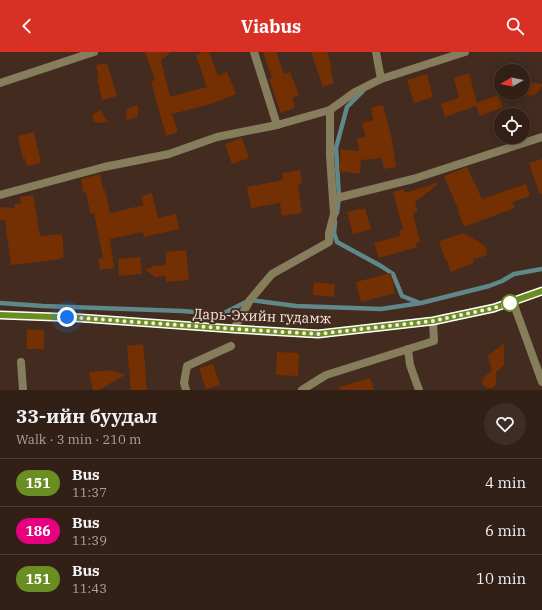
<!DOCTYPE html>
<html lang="en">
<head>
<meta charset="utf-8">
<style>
  body { margin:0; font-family:"IBM Plex Serif",serif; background:#3d2d24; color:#f1f3f6; height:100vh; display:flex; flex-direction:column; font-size:15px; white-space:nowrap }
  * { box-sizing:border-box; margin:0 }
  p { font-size:13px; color:#a8a3a1 }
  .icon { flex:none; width:22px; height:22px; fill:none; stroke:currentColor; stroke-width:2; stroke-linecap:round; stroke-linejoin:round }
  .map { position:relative; height:338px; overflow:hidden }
  .details { display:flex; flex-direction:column; background:#322017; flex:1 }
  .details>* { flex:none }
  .badge { padding:0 8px; border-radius:13px; font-size:14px; line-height:26px }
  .needle { width:26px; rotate:261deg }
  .tools { position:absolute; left:494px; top:12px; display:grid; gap:8px }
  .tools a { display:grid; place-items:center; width:36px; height:36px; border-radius:50%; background:#322017; box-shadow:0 2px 10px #0003,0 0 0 1px #4d3e36; font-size:20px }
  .you { position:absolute; width:20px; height:20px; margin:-10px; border:3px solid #fff; border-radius:50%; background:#1a73e8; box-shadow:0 0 0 6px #1a73e833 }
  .map>.badge { position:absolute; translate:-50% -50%; box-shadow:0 0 0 2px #fff }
  .round { display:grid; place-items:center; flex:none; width:42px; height:42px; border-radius:21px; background:#3d2d24 }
  .headline { display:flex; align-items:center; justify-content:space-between; height:68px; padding:0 16px }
  h1 { font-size:19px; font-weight:700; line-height:30px }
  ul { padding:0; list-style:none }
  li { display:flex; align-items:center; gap:12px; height:48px; padding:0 16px; border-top:1px solid #4d3e36 }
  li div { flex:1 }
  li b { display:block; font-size:15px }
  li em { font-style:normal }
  li .badge { min-width:44px; font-weight:700; text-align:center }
  header { display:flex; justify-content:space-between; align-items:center; height:52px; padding:0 16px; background:#d93025; color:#fff; font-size:18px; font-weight:700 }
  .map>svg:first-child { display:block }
</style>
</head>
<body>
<header><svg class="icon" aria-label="back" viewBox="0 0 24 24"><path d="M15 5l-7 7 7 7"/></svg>Viabus<svg class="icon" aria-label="search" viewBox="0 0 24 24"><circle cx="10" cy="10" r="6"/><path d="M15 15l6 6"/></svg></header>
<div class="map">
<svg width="542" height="338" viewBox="0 0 542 338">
  <rect width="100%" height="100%" fill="#432b1f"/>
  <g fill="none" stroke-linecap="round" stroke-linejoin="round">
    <g stroke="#5f888a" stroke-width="4.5">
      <path d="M337 161 339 145 336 96 347 55 363 39"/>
      <path d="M335 170 334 181 337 190 381 214 393 222 402 244 420 251"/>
      <path d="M0 251 43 254 182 259 222 262 250 248 296 254 381 257 421 251 489 234 502 229 514 222 542 217"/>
    </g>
  </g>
  <g fill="#743002">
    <path d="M145 0H171L161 8 170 45 207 35 196 3 203 0H209L218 24 227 20 236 42 214 51 172 62 178 80 166 84 151 29 155 28Z"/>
    <path d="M263 0H276L284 22 290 20 299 43 292 46 295 56 281 61 269 27 272 26Z"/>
    <path d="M311 0H327L332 16 330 17 334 31 323 35Z"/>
    <path d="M107 11 117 44 102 48 97 26 99 25 96 13Z"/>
    <path d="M469 21 477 51 498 43 503 55 480 64 476 54 445 65 441 52 459 46 454 26Z"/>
    <path d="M427 22 433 45 414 51 407 28Z"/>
    <path d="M529 30 542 32V34L536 42 530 44 525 41 524 37 526 32Z"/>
    <path d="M138 53V64L126 69 127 57Z"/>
    <path d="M383 53 392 88 396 115 384 117 382 106 361 108 360 122 339 119 341 97 359 99 357 86 366 85 362 71 373 68 371 56Z"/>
    <path d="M100 58 108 70 98 71 93 69V62Z"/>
    <path d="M34 80 41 111 27 114 25 106 23 107 18 84Z"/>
    <path d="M242 86 249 106 232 112 225 92Z"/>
    <path d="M542 107V142H540L529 111Z"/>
    <path d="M467 115 482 147 526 132 530 144 512 150 515 156 464 175 458 159H459L444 124Z"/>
    <path d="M300 118 302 132H298L302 161 282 164 280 151 251 156 247 135 283 128 282 121Z"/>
    <path d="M100 122 103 138H105L110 161 144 153 141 144 152 141 158 166 176 162 179 177 144 185 143 180 110 187 114 216 100 218 98 207 103 206 94 161H90L86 140H83L81 127Z"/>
    <path d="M437 131 438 132 415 150 418 160 413 161 420 190 416 191 417 195 379 206 374 191 400 184 399 179 403 177 393 140 404 137 405 141Z"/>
    <path d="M33 143 40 184 62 182 64 205 61 206V207L11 213 5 168H0V155L15 156 14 152 21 151 20 145Z"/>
    <path d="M365 156 371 177 353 182 347 160Z"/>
    <path d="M464 181 485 194 487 199 485 204 473 207 474 211 451 220 446 206 445 207 439 189Z"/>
    <path d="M186 198 189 228 166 230V224L155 225 145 218 154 214 166 213V200Z"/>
    <path d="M140 205 142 222 119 224 118 207Z"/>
    <path d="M391 221 395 241 361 250 356 230Z"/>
    <path d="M314 230 335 232 334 245 313 243Z"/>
    <rect x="27" y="278" width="17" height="19"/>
    <path d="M504 291V313L496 320V330L495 334 491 336H487L483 333 482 329 485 324 492 319 488 304Z"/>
    <path d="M143 292 146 322H145L147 338H131L127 294Z"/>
    <path d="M277 300 299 301 298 324 276 323Z"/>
    <path d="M213 312 220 333 206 337 199 316Z"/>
    <path d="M112 318 125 323 99 338H93L89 320Z"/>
    <path d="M370 326 374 338H340L339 335Z"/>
  </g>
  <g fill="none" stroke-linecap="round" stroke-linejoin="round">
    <g stroke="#867d5c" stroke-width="8">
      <path d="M254 0 277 73 330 58"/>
      <path d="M381 27 465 0"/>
      <path d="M0 31 94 0"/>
      <path d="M0 143 104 115 169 102 217 85 277 73"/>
      <path d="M333 147 413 127 542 85"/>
      <path d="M513 250 542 330"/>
      <path d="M234 277 250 248 272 222 329 190V181L334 162 330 104V58L355 40 381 27 376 0"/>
      <path d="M408 297 410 313 419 338"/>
      <path d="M21 310 23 338"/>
      <path d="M186 338 184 331 187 314 231 294"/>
      <path d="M302 338 326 323 434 289 433 269"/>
    </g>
    <path stroke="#b5a872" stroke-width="8" d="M0 263 81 266 234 277 318 282 433 269 494 256 542 239"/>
  </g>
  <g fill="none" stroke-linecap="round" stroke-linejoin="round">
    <g stroke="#fff" stroke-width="9">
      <path id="line" d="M0 263 81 266 234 277 318 282 433 269 494 256 542 239"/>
    </g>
    <use href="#line" stroke="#6b8e23" stroke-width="6"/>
    <path stroke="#faeae2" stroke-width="4" stroke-dasharray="0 7.2" d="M67 265 234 277 318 282 433 269 494 256 513 250 510 251"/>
  </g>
  <circle fill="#fff" stroke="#6b8e23" stroke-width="2" cx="510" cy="251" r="8"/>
  <g text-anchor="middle" stroke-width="4" stroke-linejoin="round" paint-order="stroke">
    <g font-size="14" fill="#faeae2" stroke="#432b1f">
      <text transform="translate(262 264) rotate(2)" y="5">Дарь-Эхийн гудамж</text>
    </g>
  </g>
</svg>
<div class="tools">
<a><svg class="needle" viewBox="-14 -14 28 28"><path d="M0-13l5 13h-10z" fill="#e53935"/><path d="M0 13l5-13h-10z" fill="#a8a3a1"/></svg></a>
<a><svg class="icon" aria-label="locate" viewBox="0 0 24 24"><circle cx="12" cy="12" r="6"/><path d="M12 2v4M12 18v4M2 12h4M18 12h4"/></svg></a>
</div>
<div class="you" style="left:67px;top:265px"></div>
</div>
<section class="details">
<div class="headline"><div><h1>33-ийн буудал</h1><p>Walk · 3 min · 210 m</p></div><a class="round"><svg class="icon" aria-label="heart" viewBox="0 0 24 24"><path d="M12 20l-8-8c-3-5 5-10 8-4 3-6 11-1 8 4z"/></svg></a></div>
<ul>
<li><span class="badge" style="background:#6b8e23;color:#fff">151</span><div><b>Bus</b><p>11:37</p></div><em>4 min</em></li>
<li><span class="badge" style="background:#e6007e;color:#fff">186</span><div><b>Bus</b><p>11:39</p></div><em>6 min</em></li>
<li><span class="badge" style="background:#6b8e23;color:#fff">151</span><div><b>Bus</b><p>11:43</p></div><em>10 min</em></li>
</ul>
</section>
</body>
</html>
